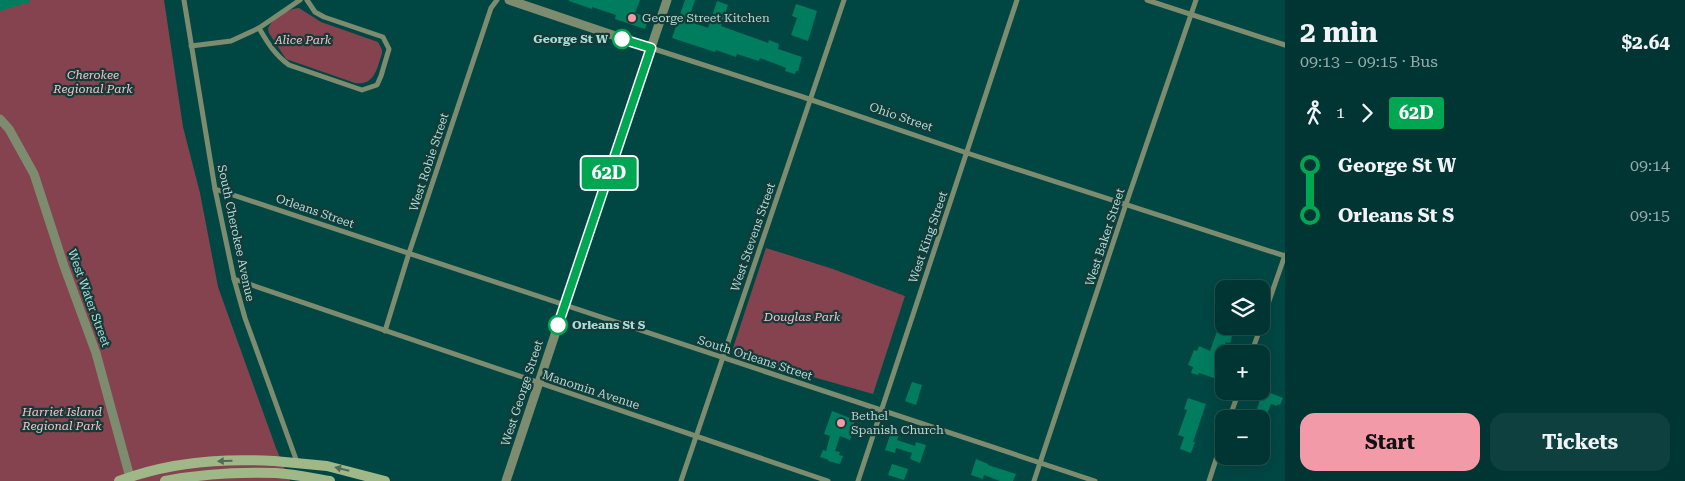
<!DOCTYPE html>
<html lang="en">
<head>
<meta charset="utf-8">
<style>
  body { margin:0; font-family:"Roboto Serif",serif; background:#0e403f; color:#f1f3f6; height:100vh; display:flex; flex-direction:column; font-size:19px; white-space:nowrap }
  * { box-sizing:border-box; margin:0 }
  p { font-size:16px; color:#95abac }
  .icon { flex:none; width:28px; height:28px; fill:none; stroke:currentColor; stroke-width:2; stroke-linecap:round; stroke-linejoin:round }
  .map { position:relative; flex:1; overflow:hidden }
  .side { display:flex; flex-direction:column; background:#003533; width:400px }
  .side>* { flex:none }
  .badge { padding:0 10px; border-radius:4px; font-size:18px; line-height:32px }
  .tools { position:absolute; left:1215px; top:280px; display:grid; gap:10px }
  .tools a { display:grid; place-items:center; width:55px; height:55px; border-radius:10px; background:#003533; box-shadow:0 5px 20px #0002,0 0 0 1px #22504e; font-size:25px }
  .map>.badge { position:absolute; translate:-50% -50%; box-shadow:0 0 0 2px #fff }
  .legs { display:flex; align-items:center; gap:8px; height:55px; padding:0 15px; font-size:16px }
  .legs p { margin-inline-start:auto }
  .overview { display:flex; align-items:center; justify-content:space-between; height:85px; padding:0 15px }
  h1 { font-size:28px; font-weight:700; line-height:38px }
  .primary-button { display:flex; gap:10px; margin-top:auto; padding:10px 15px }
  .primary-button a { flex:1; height:58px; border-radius:15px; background:#f39aa8; color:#111; font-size:20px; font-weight:700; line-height:58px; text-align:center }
  .primary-button a+a { background:#0e403f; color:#f1f3f6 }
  ul { padding:0 15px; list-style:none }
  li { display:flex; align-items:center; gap:18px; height:50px; font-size:19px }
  li i { display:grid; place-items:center; width:8px; height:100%; margin:0 6px; background:currentColor }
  li i::after { content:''; width:12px; height:12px; margin:-6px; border:4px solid; border-radius:50%; background:#003533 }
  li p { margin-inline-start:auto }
  li:first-child i { background:linear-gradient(#0000 50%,currentColor 0) }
  li:last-child i { background:linear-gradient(currentColor 50%,#0000 0) }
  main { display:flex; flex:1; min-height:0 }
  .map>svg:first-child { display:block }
</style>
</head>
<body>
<main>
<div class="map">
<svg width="1285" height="481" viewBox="0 0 1285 481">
  <rect width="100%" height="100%" fill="#004744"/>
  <g fill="#85434f">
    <path d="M0 0H164L183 127 200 193 218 287 276 448 290 481H0Z"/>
    <path d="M299 8 321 22 378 42 382 50V53C377 68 375 86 355 83L286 59 269 33 268 29C272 18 288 9 299 8Z"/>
    <path d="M766 248 833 269 905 296 873 394 736 355 733 348Z"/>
  </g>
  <g fill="#007c5f">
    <path d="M0 0H30V2L0 11Z"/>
    <path d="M569 0H640L635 13 649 18 645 29 615 19 616 15 592 7V9L569 1Z"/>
    <path d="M685 0H695L688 21 708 28 717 1 728 5 721 26 768 43 769 40 779 44 778 49 802 57 798 71H796L795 74 785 71 786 68 784 67 760 58 759 61 737 54 736 57 716 50 715 52 672 38Z"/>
    <path d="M796 4 817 11 808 41 791 35 797 18 792 16Z"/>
    <path d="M1219 326H1233L1230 335 1232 336 1230 343 1226 342 1220 359 1224 361V377L1222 376 1220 380 1199 373 1198 375 1191 373 1193 367 1188 365 1194 350 1197 351 1199 346 1210 351Z"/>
    <path d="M912 382 922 385 916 405 905 401Z"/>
    <path d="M1263 390 1283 398 1280 405 1278 404 1277 406 1271 404 1265 419H1254Z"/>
    <path d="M1188 398 1206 404 1193 442H1195L1191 453 1180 449 1184 437 1178 435 1187 410 1184 409Z"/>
    <path d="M832 411 855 420 853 426H855L850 440 840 436 835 451 840 452 839 455 843 456 840 464 828 461 829 460 820 457 823 450 826 451 830 436 824 434Z"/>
    <path d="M891 432 899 435 897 440 915 446 916 442 926 445 920 463 910 459 912 453 896 448 895 453 885 450Z"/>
    <path d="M976 459 988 464V465L1016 474 1013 481H1000L984 475 983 479 971 475Z"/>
    <path d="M892 464 908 469 904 480 888 475Z"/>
  </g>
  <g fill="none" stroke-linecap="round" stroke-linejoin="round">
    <g stroke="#7d8c6e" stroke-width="5">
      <path d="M184 0 215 189 234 279 245 318 297 462"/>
      <path d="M1147 0 1285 45"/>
      <path d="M259 28C267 42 275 55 289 65L362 90 377 85 381 76 389 49 383 37 324 17 315 12 307 0"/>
      <path d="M191 46 231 41 259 28 300 0"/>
      <path d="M651 48 800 96 967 153 1285 256"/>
      <path d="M215 189 1095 481"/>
      <path d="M234 279 828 481"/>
      <path d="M1261 324 1285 255"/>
      <path d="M385 331 409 253 491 8 497 0"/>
      <path d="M1251 354 1261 326"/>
      <path d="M1229 419 1239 391"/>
      <path d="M681 481 844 0"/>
      <path d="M858 481 1017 0"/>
      <path d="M1034 481 1126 204 1196 0"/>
      <path d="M1209 481 1224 435"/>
    </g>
    <g stroke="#7d8c6e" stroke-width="9">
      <path d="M509 0 651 48"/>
      <path d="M0 119 9 129 34 174 64 266 96 353 131 481"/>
      <path d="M506 481 667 0"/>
    </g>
    <g stroke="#a0b788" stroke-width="10">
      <path d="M274 461 327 466 385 481"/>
      <path d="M165 481C201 474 240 472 276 473 294 474 312 478 330 481"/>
    </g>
    <path stroke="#a0b788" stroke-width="10" d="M119 481C168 462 221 458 274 461"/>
  </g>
  <defs><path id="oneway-solid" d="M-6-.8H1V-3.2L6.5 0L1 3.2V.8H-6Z" transform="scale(1.25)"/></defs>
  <g fill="#4d6c57">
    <use href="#oneway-solid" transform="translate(225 461) rotate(178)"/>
    <use href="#oneway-solid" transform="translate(342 469) rotate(-166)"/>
  </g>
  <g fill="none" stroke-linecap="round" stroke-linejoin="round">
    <g stroke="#fff" stroke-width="11">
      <path id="line-1" d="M558 325 651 48 622 39"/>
    </g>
    <use href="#line-1" stroke="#00a651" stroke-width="8"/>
  </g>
  <g fill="#f39aa8" stroke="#163a37" stroke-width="2">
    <circle cx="632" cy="18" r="5"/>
    <circle cx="841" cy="423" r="5"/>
  </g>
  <g fill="#fff" stroke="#00a651" stroke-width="2.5">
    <circle cx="622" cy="39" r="9"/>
    <circle cx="558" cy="325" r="9"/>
  </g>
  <g text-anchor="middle" stroke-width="4.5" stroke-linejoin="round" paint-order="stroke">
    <g font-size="12" fill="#abddd8" stroke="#163a37" text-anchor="start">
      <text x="642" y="22">George Street Kitchen</text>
      <text x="851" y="420">Bethel<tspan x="851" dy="14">Spanish Church</tspan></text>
    </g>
    <g font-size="12" font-weight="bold" fill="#abddd8" stroke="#163a37" text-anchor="end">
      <text x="608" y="43">George St W</text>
      <text x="572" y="329" text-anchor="start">Orleans St S</text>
    </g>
    <g font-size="12" font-style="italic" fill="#f6c1c8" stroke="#163a37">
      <text x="303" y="44">Alice Park</text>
      <text x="93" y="79">Cherokee<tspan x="93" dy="14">Regional Park</tspan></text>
      <text x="802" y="321">Douglas Park</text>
      <text x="62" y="416">Harriet Island<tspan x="62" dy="14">Regional Park</tspan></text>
    </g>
    <g font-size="12" fill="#abddd8" stroke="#163a37">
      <text transform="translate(901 117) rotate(19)" y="4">Ohio Street</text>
      <text transform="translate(429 162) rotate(-72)" y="4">West Robie Street</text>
      <text transform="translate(315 211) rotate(19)" y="4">Orleans Street</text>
      <text transform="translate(236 233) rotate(78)" y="4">South Cherokee Avenue</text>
      <text transform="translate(753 237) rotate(-71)" y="4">West Stevens Street</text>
      <text transform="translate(928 237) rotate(-71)" y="4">West King Street</text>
      <text transform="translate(1105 237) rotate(-72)" y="4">West Baker Street</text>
      <text transform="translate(89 298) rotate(70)" y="4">West Water Street</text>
      <text transform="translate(755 358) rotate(18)" y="4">South Orleans Street</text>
      <text transform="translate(591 390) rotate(18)" y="4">Manomin Avenue</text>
      <text transform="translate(522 393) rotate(-72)" y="4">West George Street</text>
    </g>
  </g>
</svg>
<div class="tools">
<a><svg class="icon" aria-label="layers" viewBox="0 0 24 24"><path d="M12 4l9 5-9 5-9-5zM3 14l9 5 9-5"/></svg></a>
<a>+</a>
<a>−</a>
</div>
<b class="badge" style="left:609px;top:173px;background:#00a651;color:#fff">62D</b>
</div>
<section class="side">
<div class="overview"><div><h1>2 min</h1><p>09:13 – 09:15 · Bus</p></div><b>$2.64</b></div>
<div class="legs"><svg class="icon" aria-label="walk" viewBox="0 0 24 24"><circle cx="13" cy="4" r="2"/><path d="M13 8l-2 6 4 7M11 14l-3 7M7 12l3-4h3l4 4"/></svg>1<svg class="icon" aria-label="forward" viewBox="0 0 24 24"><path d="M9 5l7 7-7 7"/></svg><b class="badge" style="background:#00a651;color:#fff">62D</b></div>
<ul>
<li><i style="color:#00a651"></i><b>George St W</b><p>09:14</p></li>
<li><i style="color:#00a651"></i><b>Orleans St S</b><p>09:15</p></li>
</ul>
<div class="primary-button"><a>Start</a><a>Tickets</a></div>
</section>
</main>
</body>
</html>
